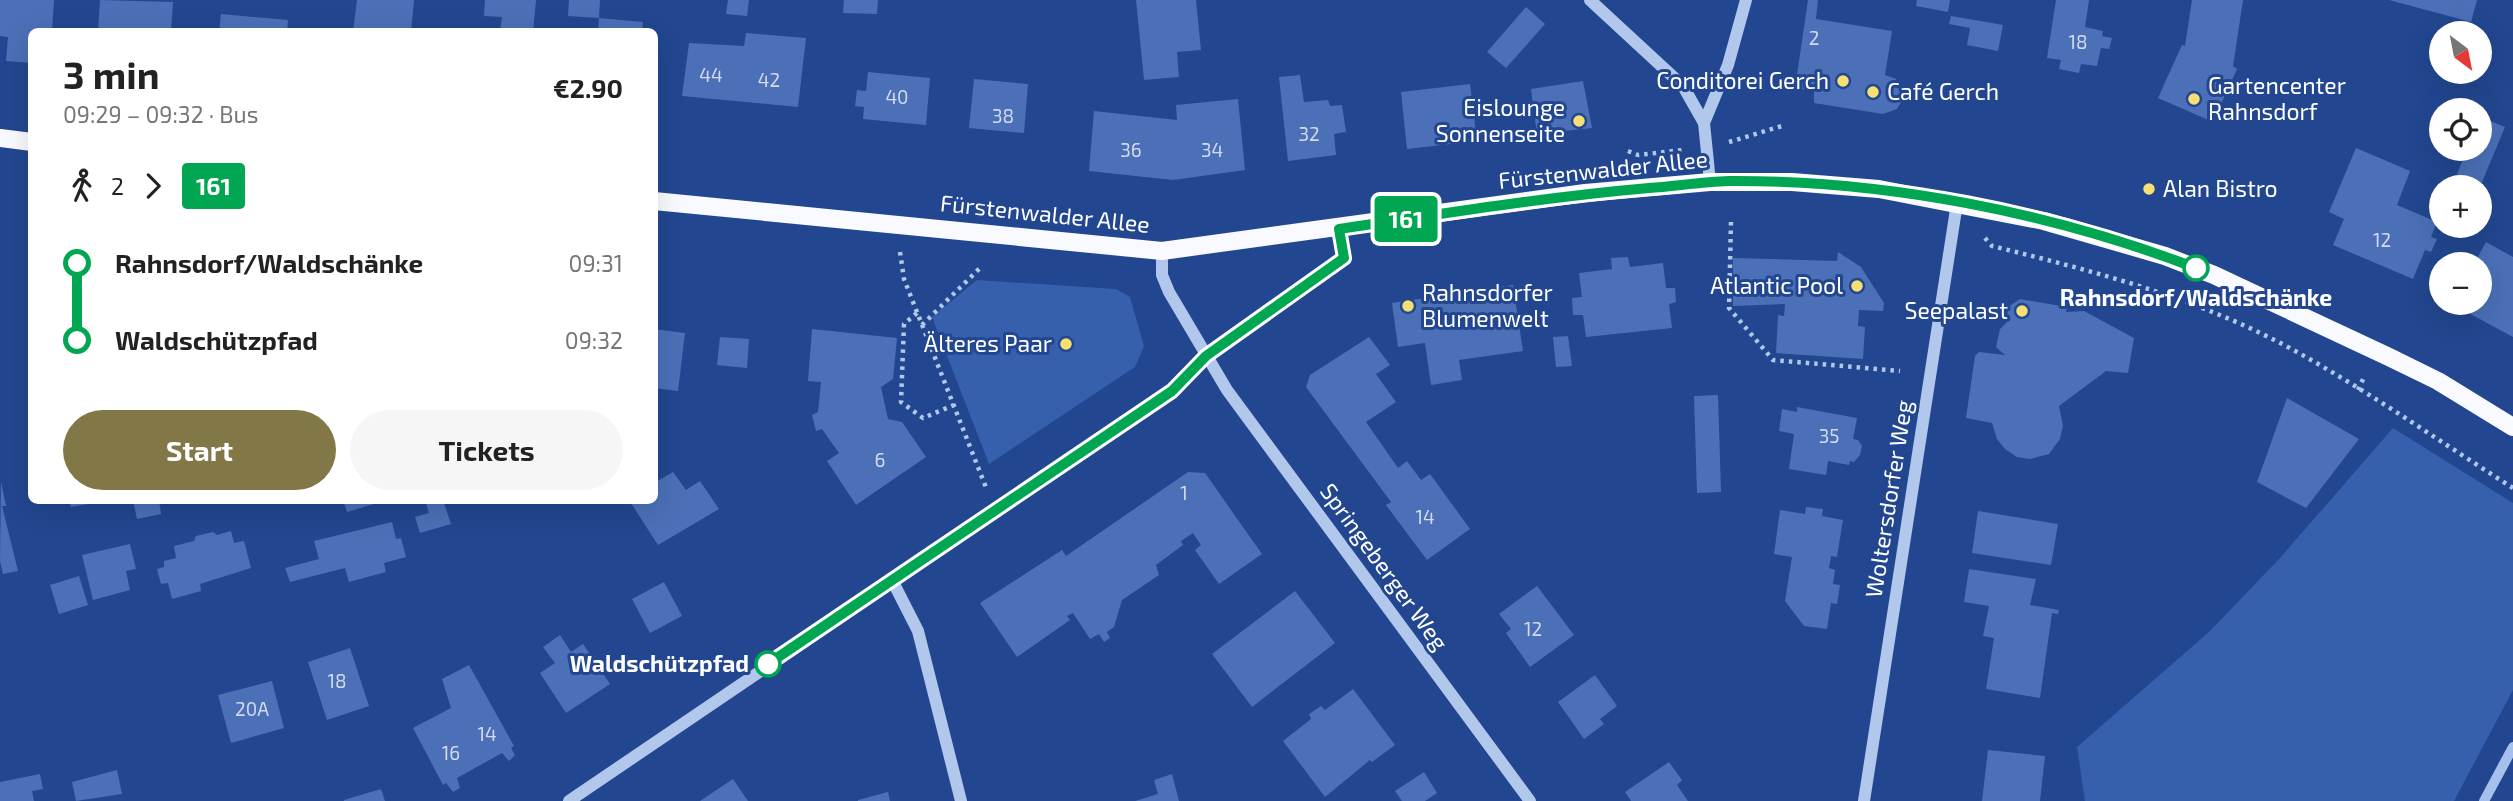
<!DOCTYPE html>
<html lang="en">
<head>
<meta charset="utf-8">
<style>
  body { margin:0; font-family:"Exo 2",sans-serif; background:#f6f6f6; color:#222; height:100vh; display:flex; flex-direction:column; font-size:26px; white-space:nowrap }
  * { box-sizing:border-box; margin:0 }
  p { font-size:23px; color:#767676 }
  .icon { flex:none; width:38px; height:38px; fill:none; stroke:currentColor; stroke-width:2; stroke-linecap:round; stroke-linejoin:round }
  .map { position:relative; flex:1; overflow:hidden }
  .sheet { position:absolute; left:28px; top:28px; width:630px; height:476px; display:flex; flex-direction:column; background:#fff; border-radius:10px; box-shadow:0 7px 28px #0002 }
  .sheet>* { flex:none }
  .badge { padding:0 14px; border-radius:5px; font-size:24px; line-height:46px }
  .needle { width:46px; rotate:148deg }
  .controls { position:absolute; left:2429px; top:21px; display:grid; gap:14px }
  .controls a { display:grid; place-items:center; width:63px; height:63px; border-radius:50%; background:#fff; box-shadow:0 7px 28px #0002; font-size:35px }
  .map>.badge { position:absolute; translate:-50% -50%; box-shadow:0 0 0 4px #fff }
  .legs { display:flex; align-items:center; gap:10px; height:77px; padding:0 35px; font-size:23px }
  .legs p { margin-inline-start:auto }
  .summary { display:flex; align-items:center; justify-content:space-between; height:119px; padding:0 35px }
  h1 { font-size:38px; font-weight:700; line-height:52px }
  .primary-button { display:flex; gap:14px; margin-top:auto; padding:14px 35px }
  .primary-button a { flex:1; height:80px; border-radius:42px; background:#827747; color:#fff; font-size:28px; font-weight:700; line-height:80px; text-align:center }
  .primary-button a+a { background:#f6f6f6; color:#222 }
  ul { padding:0 35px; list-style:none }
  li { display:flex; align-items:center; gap:24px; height:77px; font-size:26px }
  li i { display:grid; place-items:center; width:10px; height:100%; margin:0 9px; background:currentColor }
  li i::after { content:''; width:18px; height:18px; margin:-9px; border:5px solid; border-radius:50%; background:#fff }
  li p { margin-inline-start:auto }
  li:first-child i { background:linear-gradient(#0000 50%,currentColor 0) }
  li:last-child i { background:linear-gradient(currentColor 50%,#0000 0) }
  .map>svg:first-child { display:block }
</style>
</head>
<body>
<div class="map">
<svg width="2513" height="801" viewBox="0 0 2513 801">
  <rect width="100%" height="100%" fill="#224790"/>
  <g fill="#365fad">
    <path d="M977 280 1116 289 1130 297 1144 346 1135 367 989 464 932 317Z"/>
    <path d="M2393 428 2513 503V690L2454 801H2085L2077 747 2209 632 2280 558Z"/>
  </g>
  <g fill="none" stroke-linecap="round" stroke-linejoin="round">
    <path stroke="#a6c0ed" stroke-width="10" d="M2484 801 2513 747"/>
  </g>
  <g fill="#4b70b7">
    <path d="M0 0H54L52 32H32V63L6 61 8 37 0 36Z"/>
    <path d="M100 0 173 2 171 32H98Z"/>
    <path d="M357 0H414L411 32H353Z"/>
    <path d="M485 0H536L533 32H500L502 17 484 16Z"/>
    <path d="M569 0H600L599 18 568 16Z"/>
    <path d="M728 0H749L747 16 726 14Z"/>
    <path d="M844 0H878L877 14 843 13Z"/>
    <path d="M1136 0H1196L1201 50 1177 52 1179 77 1144 80Z"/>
    <path d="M1808 0H1818L1816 19 1892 31 1885 75 1896 79 1903 88V99L1897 109 1883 114 1814 103V91L1795 88Z"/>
    <path d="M1917 0H1950L1948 12 1916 6Z"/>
    <path d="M2056 0H2089L2085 27 2103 31 2102 36 2112 38 2109 49 2101 48 2097 66 2081 64 2079 73 2059 69 2061 60 2047 58Z"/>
    <path d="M2192 0H2243L2233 66 2237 69 2213 122 2158 98 2182 45 2185 46Z"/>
    <path d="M2389 0H2477L2471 22Z"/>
    <path d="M1526 7 1545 24 1506 68 1487 52Z"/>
    <path d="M221 14 288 20 287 32H219Z"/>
    <path d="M1951 16 2003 25 1998 51 1967 45 1970 28 1949 24Z"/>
    <path d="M599 18 643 22 642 32H598Z"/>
    <path d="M746 33 806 38 798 107 682 96 689 43 744 46Z"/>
    <path d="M868 72 930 78 926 125 863 119 864 107 855 106 857 90 866 91Z"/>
    <path d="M1300 75 1304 102 1328 100 1330 106 1342 105 1346 132 1334 134 1336 155 1288 161 1279 77Z"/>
    <path d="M974 79 1028 84 1024 133 969 128Z"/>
    <path d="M1583 81 1592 128 1537 134 1531 89Z"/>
    <path d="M1470 84 1477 141 1407 149 1401 92Z"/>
    <path d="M1238 99 1245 170 1173 180 1089 171 1094 111 1177 120 1176 105Z"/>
    <path d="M2481 117 2505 127 2480 187H2452L2467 149H2480Z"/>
    <path d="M2356 148 2410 171 2397 205 2437 222 2431 237 2437 239 2431 252 2425 250 2413 279 2333 245 2344 219 2329 212Z"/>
    <path d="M2486 242 2513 257V337L2450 303H2480V264H2474Z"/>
    <path d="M1838 252 1861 267 1884 303 1883 311 1859 310 1858 326 1865 327 1863 359 1776 353 1778 315 1784 316 1785 304 1733 306V258L1837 261Z"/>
    <path d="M1628 257 1630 267 1663 263 1666 288H1675L1676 302 1669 304 1672 328 1586 337 1583 315H1573L1572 298 1582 297 1579 273 1612 269 1611 258Z"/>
    <path d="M1513 285 1523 351 1459 360 1462 380 1431 385 1425 343 1398 347 1392 303Z"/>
    <path d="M2020 299 2067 307 2066 312 2084 311 2134 338 2128 373 2106 371 2059 406 2063 426 2060 439 2049 454 2030 459 2017 457 2005 449 1997 439 1992 423 1966 418 1975 356 1979 352 2005 355 1996 347 2000 329 2007 322 2008 307Z"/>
    <path d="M654 329 685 333 678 391 654 388Z"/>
    <path d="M812 329 897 338 893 379 881 387 888 419 902 422 926 457 856 505 827 461 839 453 822 429 816 431 812 415 818 412 821 382 808 381Z"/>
    <path d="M1568 336 1572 366 1556 367 1553 337Z"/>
    <path d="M720 337 749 339 747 368 717 365Z"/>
    <path d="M1369 337 1390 365 1376 374 1396 402 1366 422 1398 468 1407 461 1421 480 1430 474 1470 529 1427 560 1386 505 1391 502 1306 387 1310 375Z"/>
    <path d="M1718 395 1721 492 1697 493 1694 396Z"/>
    <path d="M2287 398 2359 439 2306 508 2257 482Z"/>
    <path d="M1797 407 1857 418 1853 439 1858 440 1862 446 1860 455 1854 462 1850 461 1849 465 1828 461 1826 475 1789 469 1794 434 1779 431 1782 409 1797 412Z"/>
    <path d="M673 472 686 490 700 481 719 509 658 545 629 500H654V483Z"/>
    <path d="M1188 472 1205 473 1262 554 1219 584 1195 550 1201 545 1193 533 1181 541 1183 545 1156 565 1159 575 1122 600 1114 627 1107 632 1110 638 1104 642 1099 634 1090 639 1073 613 1067 616 1070 620 1017 657 980 603 1062 550 1066 556Z"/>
    <path d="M1 482 6 506H2L18 571 3 574 0 561Z"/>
    <path d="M69 500H100V502L71 507Z"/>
    <path d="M133 500H159L161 514 137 519Z"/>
    <path d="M343 500H384V501L347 512Z"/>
    <path d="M425 500H443L451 524 420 533 415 517 429 513Z"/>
    <path d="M1806 507 1823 509 1822 516 1843 520 1837 557 1831 556 1829 568 1835 570 1833 584 1840 585 1837 604 1831 603 1827 629 1804 626 1785 601 1792 557 1774 554 1780 510 1805 514Z"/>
    <path d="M1978 511 2058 524 2051 565 1972 553Z"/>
    <path d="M392 522 396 539 401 538 406 557 384 563 386 572 349 582 345 568 290 582 285 568 319 559 314 541Z"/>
    <path d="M231 531 234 543 244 541 251 568 200 584 201 591 172 599 168 583 161 584 157 569 164 567V561L176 558 174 546 194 541 196 536 213 532 217 535Z"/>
    <path d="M130 544 136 569 126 571 130 590 93 600 82 555Z"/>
    <path d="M1969 569 2036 579 2030 605 2059 610 2058 614 2052 613 2040 698 1986 689 1994 638 1983 636 1989 606 1964 602Z"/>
    <path d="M79 576 88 605 59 614 50 585Z"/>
    <path d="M664 582 682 616 650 633 632 599Z"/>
    <path d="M1537 586 1574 635 1530 667 1506 633 1511 629 1499 614Z"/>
    <path d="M1295 591 1335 643 1252 707 1212 654Z"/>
    <path d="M560 635 571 652 583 644 610 684 566 713 540 673 555 663 543 647Z"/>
    <path d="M350 648 369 706 327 720 308 662Z"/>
    <path d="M469 665 514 746 511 748 515 755 509 761 502 753 457 778 460 788 453 792 446 783 443 785 413 728 451 708 442 679Z"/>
    <path d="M1595 675 1617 706 1600 719 1604 724 1584 739 1558 702Z"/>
    <path d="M272 681 284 728 231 743 218 695Z"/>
    <path d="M1353 689 1395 745 1372 762 1370 760 1325 797 1283 741 1311 719 1309 714 1321 706 1325 710Z"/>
    <path d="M1988 750 2045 756 2040 801H1982Z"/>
    <path d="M1669 762 1682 780 1677 785 1688 801H1631L1625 792Z"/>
    <path d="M117 770 122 794 76 801 72 782Z"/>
    <path d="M1424 772 1437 793 1425 801H1402L1395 791Z"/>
    <path d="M40 774 43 789 32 791 34 801H0V782Z"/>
    <path d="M1172 774 1179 801H1135L1158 794 1154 780Z"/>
    <path d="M733 779 748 801H700Z"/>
    <path d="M381 789 385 801H344V800Z"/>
    <path d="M888 792 890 801H858V800Z"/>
  </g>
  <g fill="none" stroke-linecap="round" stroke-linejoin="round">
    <g stroke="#b2c7ec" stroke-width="4.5" stroke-dasharray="3.5 5" stroke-linecap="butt">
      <path d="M1729 142 1782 126"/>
      <path d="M1628 151 1638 155 1683 150"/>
      <path d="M1731 222 1729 308 1773 360 1900 371"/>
      <path d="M1985 238 1992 246C2097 272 2202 299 2297 352 2371 393 2442 443 2513 488"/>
      <path d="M900 252 904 279 987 490"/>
      <path d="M917 313 904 324 901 402 923 418 954 405"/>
      <path d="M922 325 981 267"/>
      <path d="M2358 390 2364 377"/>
    </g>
    <g stroke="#b2c7ec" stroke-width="12">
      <path d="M1590 0 1683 86 1704 123 1710 182"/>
      <path d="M1704 123 1728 65 1746 0"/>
      <path d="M1162 251V275L1169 292 1227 390 1530 801"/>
      <path d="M892 580 918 631 961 801"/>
      <path d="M569 801 1173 391 1206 356 1344 258 1339 229"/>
      <path d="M1864 801 1957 203"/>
    </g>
    <g stroke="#f8faff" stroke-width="18">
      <path d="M0 138 32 142"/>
      <path d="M654 201 1162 251 1585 193 1710 182H1792L1879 189 2044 221 2165 256 2214 275 2389 357 2438 381 2513 427"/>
    </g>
  </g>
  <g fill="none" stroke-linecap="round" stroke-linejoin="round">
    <g stroke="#fff" stroke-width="16">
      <path id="line-1" d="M768 664 1172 391 1206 356 1344 258 1339 229C1442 214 1545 197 1649 188 1676 186 1702 182 1729 181 1886 180 2050 212 2196 268"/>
    </g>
    <use href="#line-1" stroke="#00a651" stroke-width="10"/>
  </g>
  <g fill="#f8df74" stroke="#224790" stroke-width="2.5">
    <circle cx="1843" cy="81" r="7"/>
    <circle cx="1873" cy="92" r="7"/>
    <circle cx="2194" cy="99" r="7"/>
    <circle cx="1579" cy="121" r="7"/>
    <circle cx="2149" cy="189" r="7"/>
    <circle cx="1857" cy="286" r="7"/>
    <circle cx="1408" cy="306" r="7"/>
    <circle cx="2022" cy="311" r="7"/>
    <circle cx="1066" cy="344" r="7"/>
  </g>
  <g fill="#fff" stroke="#00a651" stroke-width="3.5">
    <circle cx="2196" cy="268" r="12"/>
    <circle cx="768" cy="664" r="12"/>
  </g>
  <g text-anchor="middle" stroke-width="6" stroke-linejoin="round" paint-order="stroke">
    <g font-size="19" fill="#d2dbed">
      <text x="1814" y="45">2</text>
      <text x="2078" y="49">18</text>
      <text x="711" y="82">44</text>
      <text x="769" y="87">42</text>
      <text x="897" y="104">40</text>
      <text x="1003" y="123">38</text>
      <text x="1309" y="141">32</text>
      <text x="1131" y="157">36</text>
      <text x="1212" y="157">34</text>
      <text x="2382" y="247">12</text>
      <text x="1829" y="443">35</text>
      <text x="880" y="467">6</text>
      <text x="1184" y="500">1</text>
      <text x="1425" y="524">14</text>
      <text x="1533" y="636">12</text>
      <text x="337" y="688">18</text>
      <text x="252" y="716">20A</text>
      <text x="487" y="741">14</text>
      <text x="451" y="760">16</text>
    </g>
    <g font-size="23" fill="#fff" stroke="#224790" text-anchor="end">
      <text x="1829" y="89">Conditorei Gerch</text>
      <text x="2208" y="94" text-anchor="start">Gartencenter<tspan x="2208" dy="26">Rahnsdorf</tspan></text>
      <text x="1887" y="100" text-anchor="start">Café Gerch</text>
      <text x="1565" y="116">Eislounge<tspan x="1565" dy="26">Sonnenseite</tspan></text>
      <text x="2163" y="197" text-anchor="start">Alan Bistro</text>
      <text x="1843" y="294">Atlantic Pool</text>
      <text x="1422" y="301" text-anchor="start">Rahnsdorfer<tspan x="1422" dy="26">Blumenwelt</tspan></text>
      <text x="2008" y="319">Seepalast</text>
      <text x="1052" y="352">Älteres Paar</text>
    </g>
    <g font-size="23" fill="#fff" stroke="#224790">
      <text transform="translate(1603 170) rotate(-6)" y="8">Fürstenwalder Allee</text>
      <text transform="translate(1045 214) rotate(6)" y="8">Fürstenwalder Allee</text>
      <text transform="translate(1889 499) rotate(-81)" y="8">Woltersdorfer Weg</text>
      <text transform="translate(1384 567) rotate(54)" y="8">Springeberger Weg</text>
    </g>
    <g font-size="23" font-weight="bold" fill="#fff" stroke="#224790">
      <text x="2196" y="306">Rahnsdorf/Waldschänke</text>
      <text x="749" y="672" text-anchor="end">Waldschützpfad</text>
    </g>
  </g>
</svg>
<div class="controls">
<a><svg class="needle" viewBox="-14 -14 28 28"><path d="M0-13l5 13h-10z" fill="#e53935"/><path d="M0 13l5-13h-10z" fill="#767676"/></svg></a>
<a><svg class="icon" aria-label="locate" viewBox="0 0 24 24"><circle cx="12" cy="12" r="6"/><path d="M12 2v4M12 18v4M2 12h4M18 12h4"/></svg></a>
<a>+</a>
<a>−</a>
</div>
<b class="badge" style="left:1406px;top:219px;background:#00a651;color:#fff">161</b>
<section class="sheet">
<div class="summary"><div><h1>3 min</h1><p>09:29 – 09:32 · Bus</p></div><b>€2.90</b></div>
<div class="legs"><svg class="icon" aria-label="walk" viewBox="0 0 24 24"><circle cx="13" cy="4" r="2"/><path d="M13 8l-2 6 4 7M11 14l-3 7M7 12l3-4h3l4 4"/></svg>2<svg class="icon" aria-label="forward" viewBox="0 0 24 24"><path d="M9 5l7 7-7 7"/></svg><b class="badge" style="background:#00a651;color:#fff">161</b></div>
<ul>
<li><i style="color:#00a651"></i><b>Rahnsdorf/Waldschänke</b><p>09:31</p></li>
<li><i style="color:#00a651"></i><b>Waldschützpfad</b><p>09:32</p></li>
</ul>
<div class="primary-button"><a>Start</a><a>Tickets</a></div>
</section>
</div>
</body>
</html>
